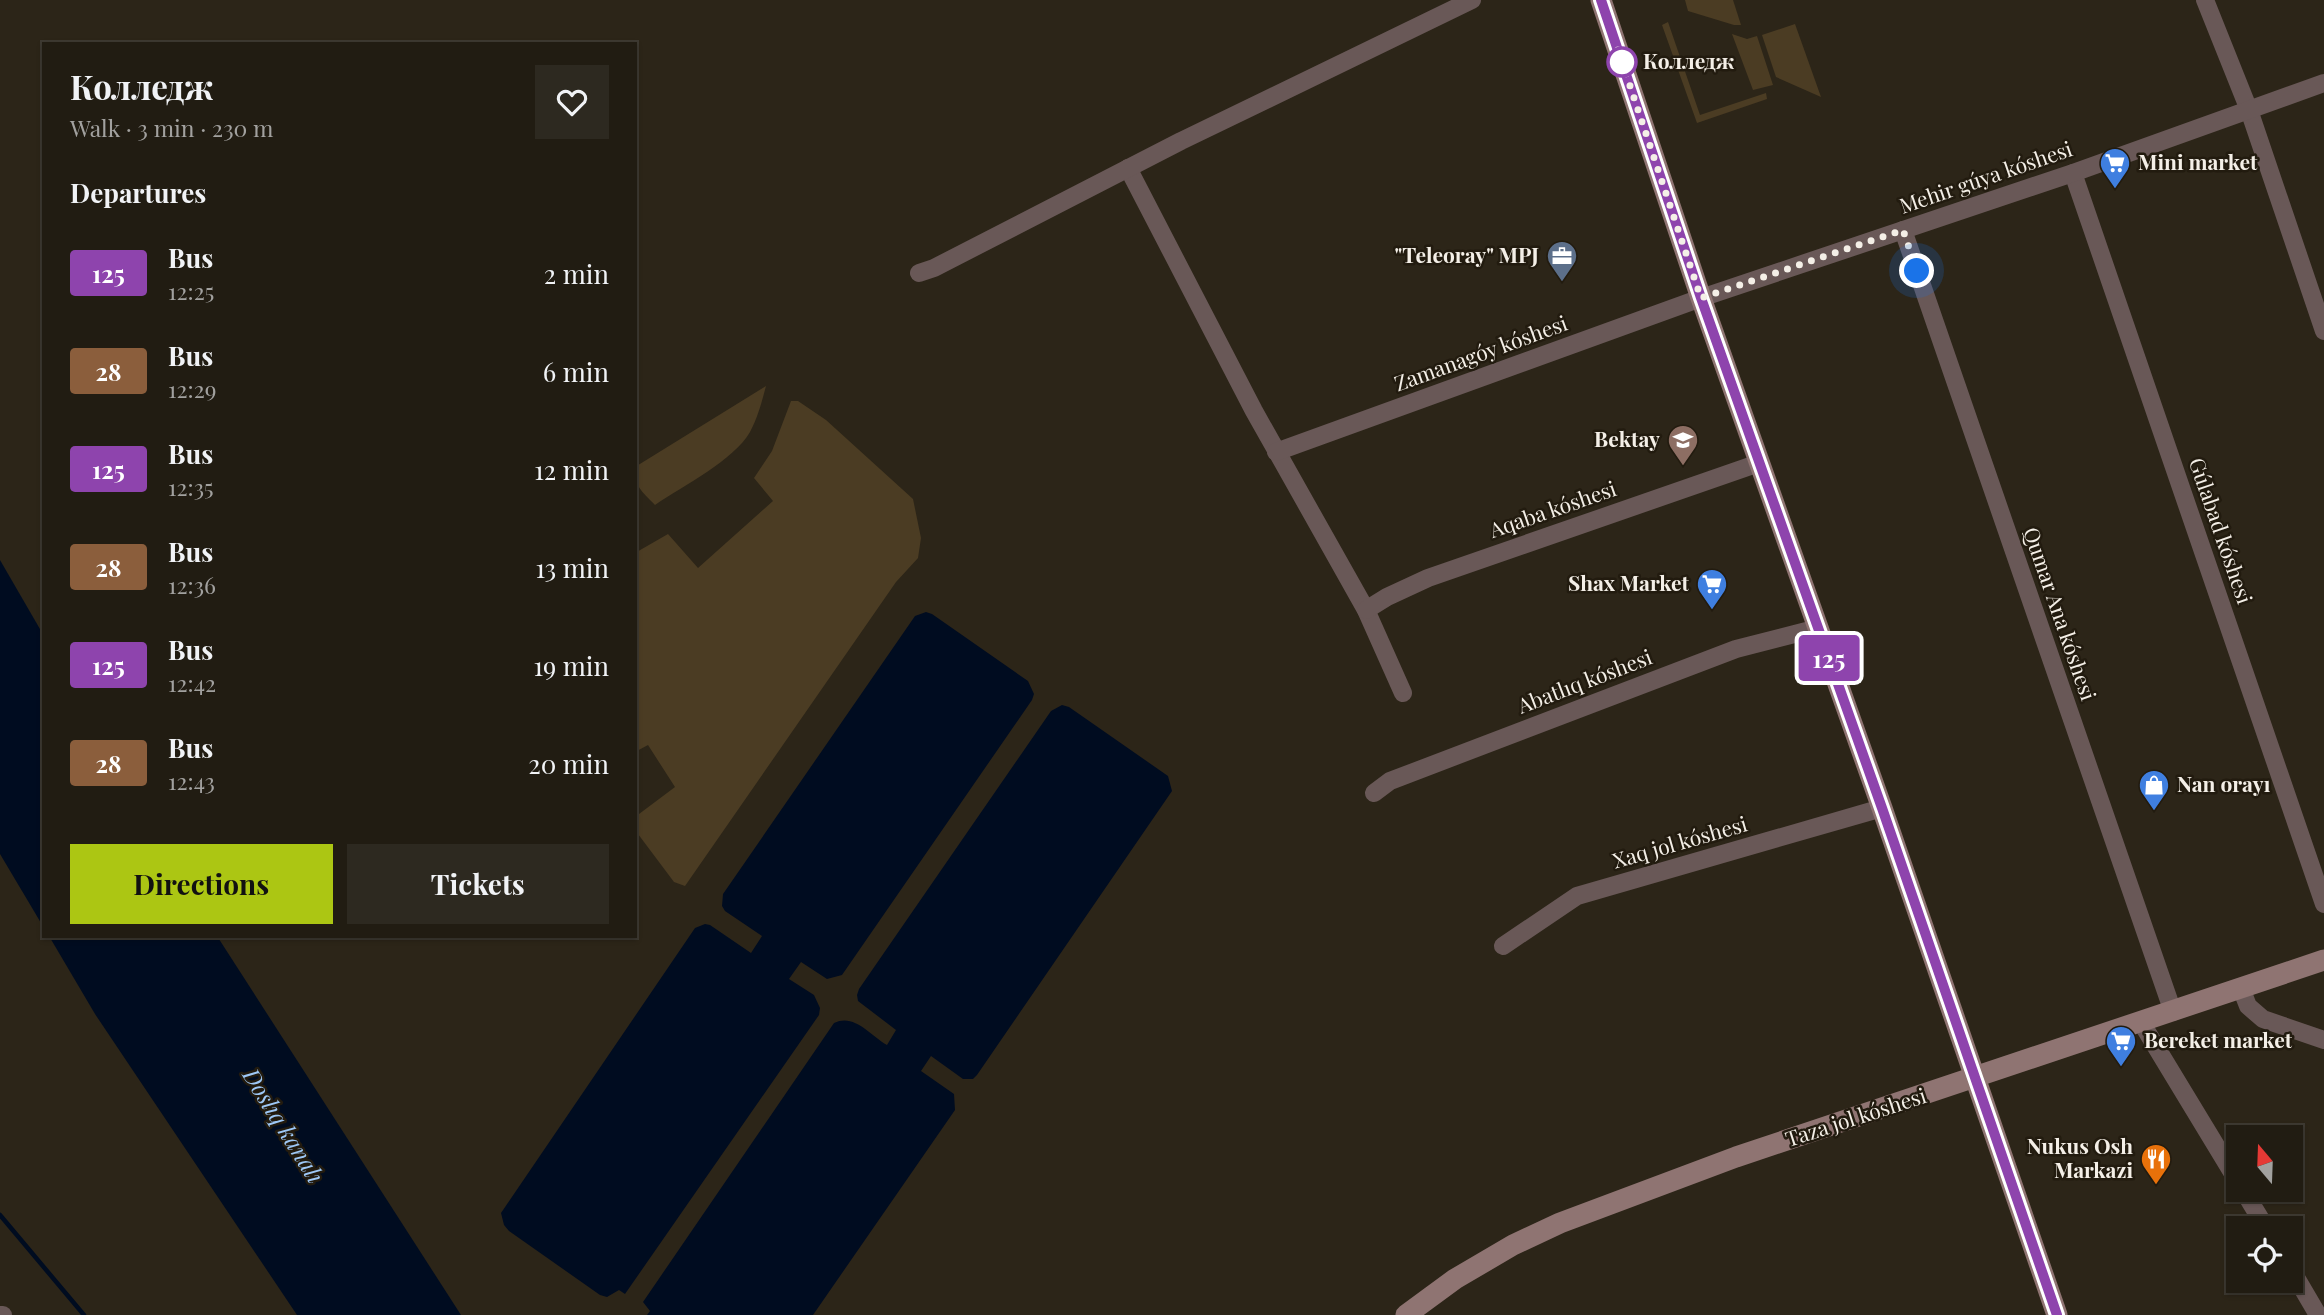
<!DOCTYPE html>
<html lang="en">
<head>
<meta charset="utf-8">
<style>
  body { margin:0; font-family:"Playfair Display",serif; background:#2d2920; color:#f1f3f6; height:100vh; display:flex; flex-direction:column; font-size:26px; white-space:nowrap }
  * { box-sizing:border-box; margin:0 }
  p { font-size:23px; color:#a2a19f }
  .icon { flex:none; width:38px; height:38px; fill:none; stroke:currentColor; stroke-width:2; stroke-linecap:round; stroke-linejoin:round }
  .map { position:relative; flex:1; overflow:hidden }
  .panel { position:absolute; left:42px; top:42px; width:595px; height:896px; display:flex; flex-direction:column; background:#211c12; border-radius:0px; box-shadow:0 2px 5px #0004,0 0 0 2px #3e3a32 }
  .panel>* { flex:none }
  .badge { padding:0 14px; border-radius:5px; font-size:24px; line-height:46px }
  .needle { width:46px; rotate:341deg }
  .fabs { position:absolute; left:2226px; top:1125px; display:grid; gap:14px }
  .fabs a { display:grid; place-items:center; width:77px; height:77px; border-radius:0px; background:#211c12; box-shadow:0 2px 5px #0004,0 0 0 2px #3e3a32; font-size:35px }
  .you { position:absolute; width:35px; height:35px; margin:-18px; border:5px solid #fff; border-radius:50%; background:#1a73e8; box-shadow:0 0 0 10px #1a73e833 }
  .map>.badge { position:absolute; translate:-50% -50%; box-shadow:0 0 0 4px #fff }
  h2 { padding:0 28px; font-size:26px; line-height:63px }
  .round { display:grid; place-items:center; flex:none; width:74px; height:74px; border-radius:0px; background:#2d2920 }
  .summary { display:flex; align-items:center; justify-content:space-between; height:119px; padding:0 28px }
  h1 { font-size:33px; font-weight:700; line-height:52px }
  .cta { display:flex; gap:14px; margin-top:auto; padding:14px 28px }
  .cta a { flex:1; height:80px; border-radius:0px; background:#acc613; color:#111; font-size:28px; font-weight:700; line-height:80px; text-align:center }
  .cta a+a { background:#2d2920; color:#f1f3f6 }
  ul { padding:0; list-style:none }
  li { display:flex; align-items:center; gap:21px; height:98px; padding:0 28px }
  li div { flex:1 }
  li b { display:block; font-size:26px }
  li em { font-style:normal }
  li .badge { min-width:77px; font-weight:700; text-align:center }
  .map>svg:first-child { display:block }
</style>
</head>
<body>
<div class="map">
<svg width="2324" height="1315" viewBox="0 0 2324 1315">
  <rect width="100%" height="100%" fill="#2c2518"/>
  <g fill="#4b3c23">
    <path d="M1685 0H1733L1741 25H1734L1688 11Z"/>
    <path d="M1668 22 1700 115 1766 93 1767 99 1697 123 1662 25Z"/>
    <path d="M1795 24 1821 97 1776 77 1762 35Z"/>
    <path d="M1732 34 1747 39 1757 36 1773 85 1753 90Z"/>
    <path d="M766 386C762 401 758 417 750 432 734 460 683 486 655 505 641 490 635 488 635 467Z"/>
    <path d="M791 401H798L826 420 913 499 921 538 918 558 896 582 685 886 674 882 635 830V817L675 787 648 745 635 752V553L668 534 698 568 773 501 754 478 772 451Z"/>
  </g>
  <g fill="#000c20">
    <path d="M0 560 44 636V928L0 854Z"/>
    <path d="M926 612 932 614 1028 681 1034 694 1032 700 842 975 827 979 801 962 789 979 814 995 820 1008 819 1015 625 1294 619 1290 607 1297 600 1295 509 1231 504 1225 501 1213 695 928 705 924 710 925 751 953 762 936 725 911 722 906 723 894 915 616Z"/>
    <path d="M1062 705 1069 707 1168 776 1172 791 977 1075 973 1079H963L931 1056 921 1071 954 1094 955 1110 813 1315H647L650 1311 643 1302 834 1023C854 1013 870 1035 887 1045L896 1030 858 1001 857 995 859 989 1051 711Z"/>
    <path d="M49 936H217L461 1315H297L95 1014Z"/>
  </g>
  <g fill="none" stroke-linecap="round" stroke-linejoin="round">
    <path stroke="#000c20" stroke-width="4.5" d="M0 1215 84 1315"/>
    <g stroke="#695857" stroke-width="18">
      <path d="M2205 0 2249 110 2324 331"/>
      <path d="M1128 168 1254 411 1366 610 1403 693"/>
      <path d="M2073 173 2324 904"/>
      <path d="M1903 230 2173 1012"/>
      <path d="M919 273 934 268 1181 141 1472 0"/>
      <path d="M1276 452 1701 298 2073 173 2324 83"/>
      <path d="M1366 610 1387 597 1428 578 1759 463"/>
      <path d="M1374 793 1390 781 1736 649 1818 628"/>
      <path d="M1503 946 1577 896 1882 808"/>
      <path d="M2241 988 2248 1006 2263 1019 2324 1040"/>
      <path d="M2141 1022 2238 1182"/>
      <path d="M2243 1190 2266 1228"/>
      <path d="M2291 1269 2318 1315"/>
      <path d="M0 1315H3"/>
    </g>
    <g stroke="#8f7472" stroke-width="21">
      <path d="M1601 0 1701 298 1882 808 2057 1315"/>
      <path d="M1406 1315 1455 1279 1513 1245 1560 1223 1736 1157 2324 960"/>
    </g>
  </g>
  <g fill="none" stroke-linecap="round" stroke-linejoin="round">
    <g stroke="#fff" stroke-width="16">
      <path id="line" d="M1601 0 1701 298 1882 808 2057 1315"/>
    </g>
    <use href="#line" stroke="#8e44ad" stroke-width="10"/>
    <path stroke="#f4efe7" stroke-width="7" stroke-dasharray="0 12.6" d="M1622 62 1618 50 1701 298 1903 230 1917 271"/>
  </g>
  <defs>
    <g id="supermarket-pin" transform="scale(1.575)"><path d="M0 17L-7.5 6A9.5 9.5 0 1 1 7.5 6Z" fill="#3f7fe0" stroke="#221b0f"/><path d="M-6-5.5h2.5l.6 2H6L4.5 2H-2.5L-4.4-4H-6ZM-1.5 3.2a1.3 1.3 0 1 0 .1 0ZM3 3.2a1.3 1.3 0 1 0 .1 0Z" fill="#fff"/></g>
    <g id="office-pin" transform="scale(1.575)"><path d="M0 17L-7.5 6A9.5 9.5 0 1 1 7.5 6Z" fill="#5c6f8a" stroke="#221b0f"/><path d="M-6-3h4V-5.5h4V-3h4V5H-6ZM-1-4.5V-3h2v-1.5ZM-6 0V1H6V0Z" fill="#fff"/></g>
    <g id="school-pin" transform="scale(1.575)"><path d="M0 17L-7.5 6A9.5 9.5 0 1 1 7.5 6Z" fill="#8d6e63" stroke="#221b0f"/><path d="M0-5L7-2L0 1L-7-2ZM-4 1L0 2.5L4 1V4Q0 6-4 4Z" fill="#fff"/></g>
    <g id="shop-pin" transform="scale(1.575)"><path d="M0 17L-7.5 6A9.5 9.5 0 1 1 7.5 6Z" fill="#3f7fe0" stroke="#221b0f"/><path d="M-5-2.5h2.3a2.7 3.5 0 0 1 5.4 0H5L5.5 6h-11ZM-1.5-2.5h3a1.5 2.3 0 0 0-3 0Z" fill="#fff"/></g>
    <g id="restaurant-pin" transform="scale(1.575)"><path d="M0 17L-7.5 6A9.5 9.5 0 1 1 7.5 6Z" fill="#e8710a" stroke="#221b0f"/><path d="M-5-6h1v4h1v-4h1v4h1v-4h1v5L-1.5 .5V6h-2V.5L-5-1ZM5-6V6H3V1.5H1.5Q1.5-4 5-6Z" fill="#fff"/></g>
  </defs>
  <g fill-rule="evenodd">
    <use href="#supermarket-pin" x="2115" y="163"/>
    <use href="#office-pin" x="1562" y="256"/>
    <use href="#school-pin" x="1683" y="440"/>
    <use href="#supermarket-pin" x="1712" y="584"/>
    <use href="#shop-pin" x="2154" y="785"/>
    <use href="#supermarket-pin" x="2121" y="1041"/>
    <use href="#restaurant-pin" x="2156" y="1159"/>
  </g>
  <circle fill="#fff" stroke="#8e44ad" stroke-width="3.5" cx="1622" cy="62" r="14"/>
  <g text-anchor="middle" stroke-width="5" stroke-linejoin="round" paint-order="stroke">
    <g font-size="21" font-weight="bold" fill="#f4efe7" stroke="#221b0f" text-anchor="start">
      <text x="1643" y="69">Колледж</text>
    </g>
    <g font-size="21" font-weight="bold" fill="#f4efe7" stroke="#221b0f" text-anchor="end">
      <text x="2138" y="170" text-anchor="start">Mini market</text>
      <text x="1539" y="263">"Teleoray" MPJ</text>
      <text x="1660" y="447">Bektay</text>
      <text x="1689" y="591">Shax Market</text>
      <text x="2177" y="792" text-anchor="start">Nan orayı</text>
      <text x="2144" y="1048" text-anchor="start">Bereket market</text>
      <text x="2133" y="1154">Nukus Osh<tspan x="2133" dy="24">Markazi</tspan></text>
    </g>
    <g font-size="21" fill="#f4efe7" stroke="#221b0f">
      <text transform="translate(1986 178) rotate(-19)" y="7">Mehir gúyа kóshesi</text>
      <text transform="translate(1481 354) rotate(-20)" y="7">Zamanagóy kóshesi</text>
      <text transform="translate(1553 510) rotate(-19)" y="7">Aqaba kóshesi</text>
      <text transform="translate(2220 531) rotate(71)" y="7">Gúlabad kóshesi</text>
      <text transform="translate(2059 614) rotate(71)" y="7">Qumar Ana kóshesi</text>
      <text transform="translate(1585 682) rotate(-21)" y="7">Abatlıq kóshesi</text>
      <text transform="translate(1680 843) rotate(-16)" y="7">Xaq jol kóshesi</text>
      <text transform="translate(1856 1118) rotate(-18)" y="7">Taza jol kóshesi</text>
    </g>
    <g font-size="23" font-style="italic" fill="#9ec8f6" stroke="#221b0f">
      <text transform="translate(283 1126) rotate(58)" y="8">Doslıq kanalı</text>
    </g>
  </g>
</svg>
<div class="fabs">
<a><svg class="needle" viewBox="-14 -14 28 28"><path d="M0-13l5 13h-10z" fill="#e53935"/><path d="M0 13l5-13h-10z" fill="#a2a19f"/></svg></a>
<a><svg class="icon" aria-label="locate" viewBox="0 0 24 24"><circle cx="12" cy="12" r="6"/><path d="M12 2v4M12 18v4M2 12h4M18 12h4"/></svg></a>
</div>
<div class="you" style="left:1917px;top:271px"></div>
<b class="badge" style="left:1829px;top:658px;background:#8e44ad;color:#fff">125</b>
<section class="panel">
<div class="summary"><div><h1>Колледж</h1><p>Walk · 3 min · 230 m</p></div><a class="round"><svg class="icon" aria-label="heart" viewBox="0 0 24 24"><path d="M12 20l-8-8c-3-5 5-10 8-4 3-6 11-1 8 4z"/></svg></a></div>
<h2>Departures</h2>
<ul>
<li><span class="badge" style="background:#8e44ad;color:#fff">125</span><div><b>Bus</b><p>12:25</p></div><em>2 min</em></li>
<li><span class="badge" style="background:#8b5e3c;color:#fff">28</span><div><b>Bus</b><p>12:29</p></div><em>6 min</em></li>
<li><span class="badge" style="background:#8e44ad;color:#fff">125</span><div><b>Bus</b><p>12:35</p></div><em>12 min</em></li>
<li><span class="badge" style="background:#8b5e3c;color:#fff">28</span><div><b>Bus</b><p>12:36</p></div><em>13 min</em></li>
<li><span class="badge" style="background:#8e44ad;color:#fff">125</span><div><b>Bus</b><p>12:42</p></div><em>19 min</em></li>
<li><span class="badge" style="background:#8b5e3c;color:#fff">28</span><div><b>Bus</b><p>12:43</p></div><em>20 min</em></li>
</ul>
<div class="cta"><a>Directions</a><a>Tickets</a></div>
</section>
</div>
</body>
</html>
